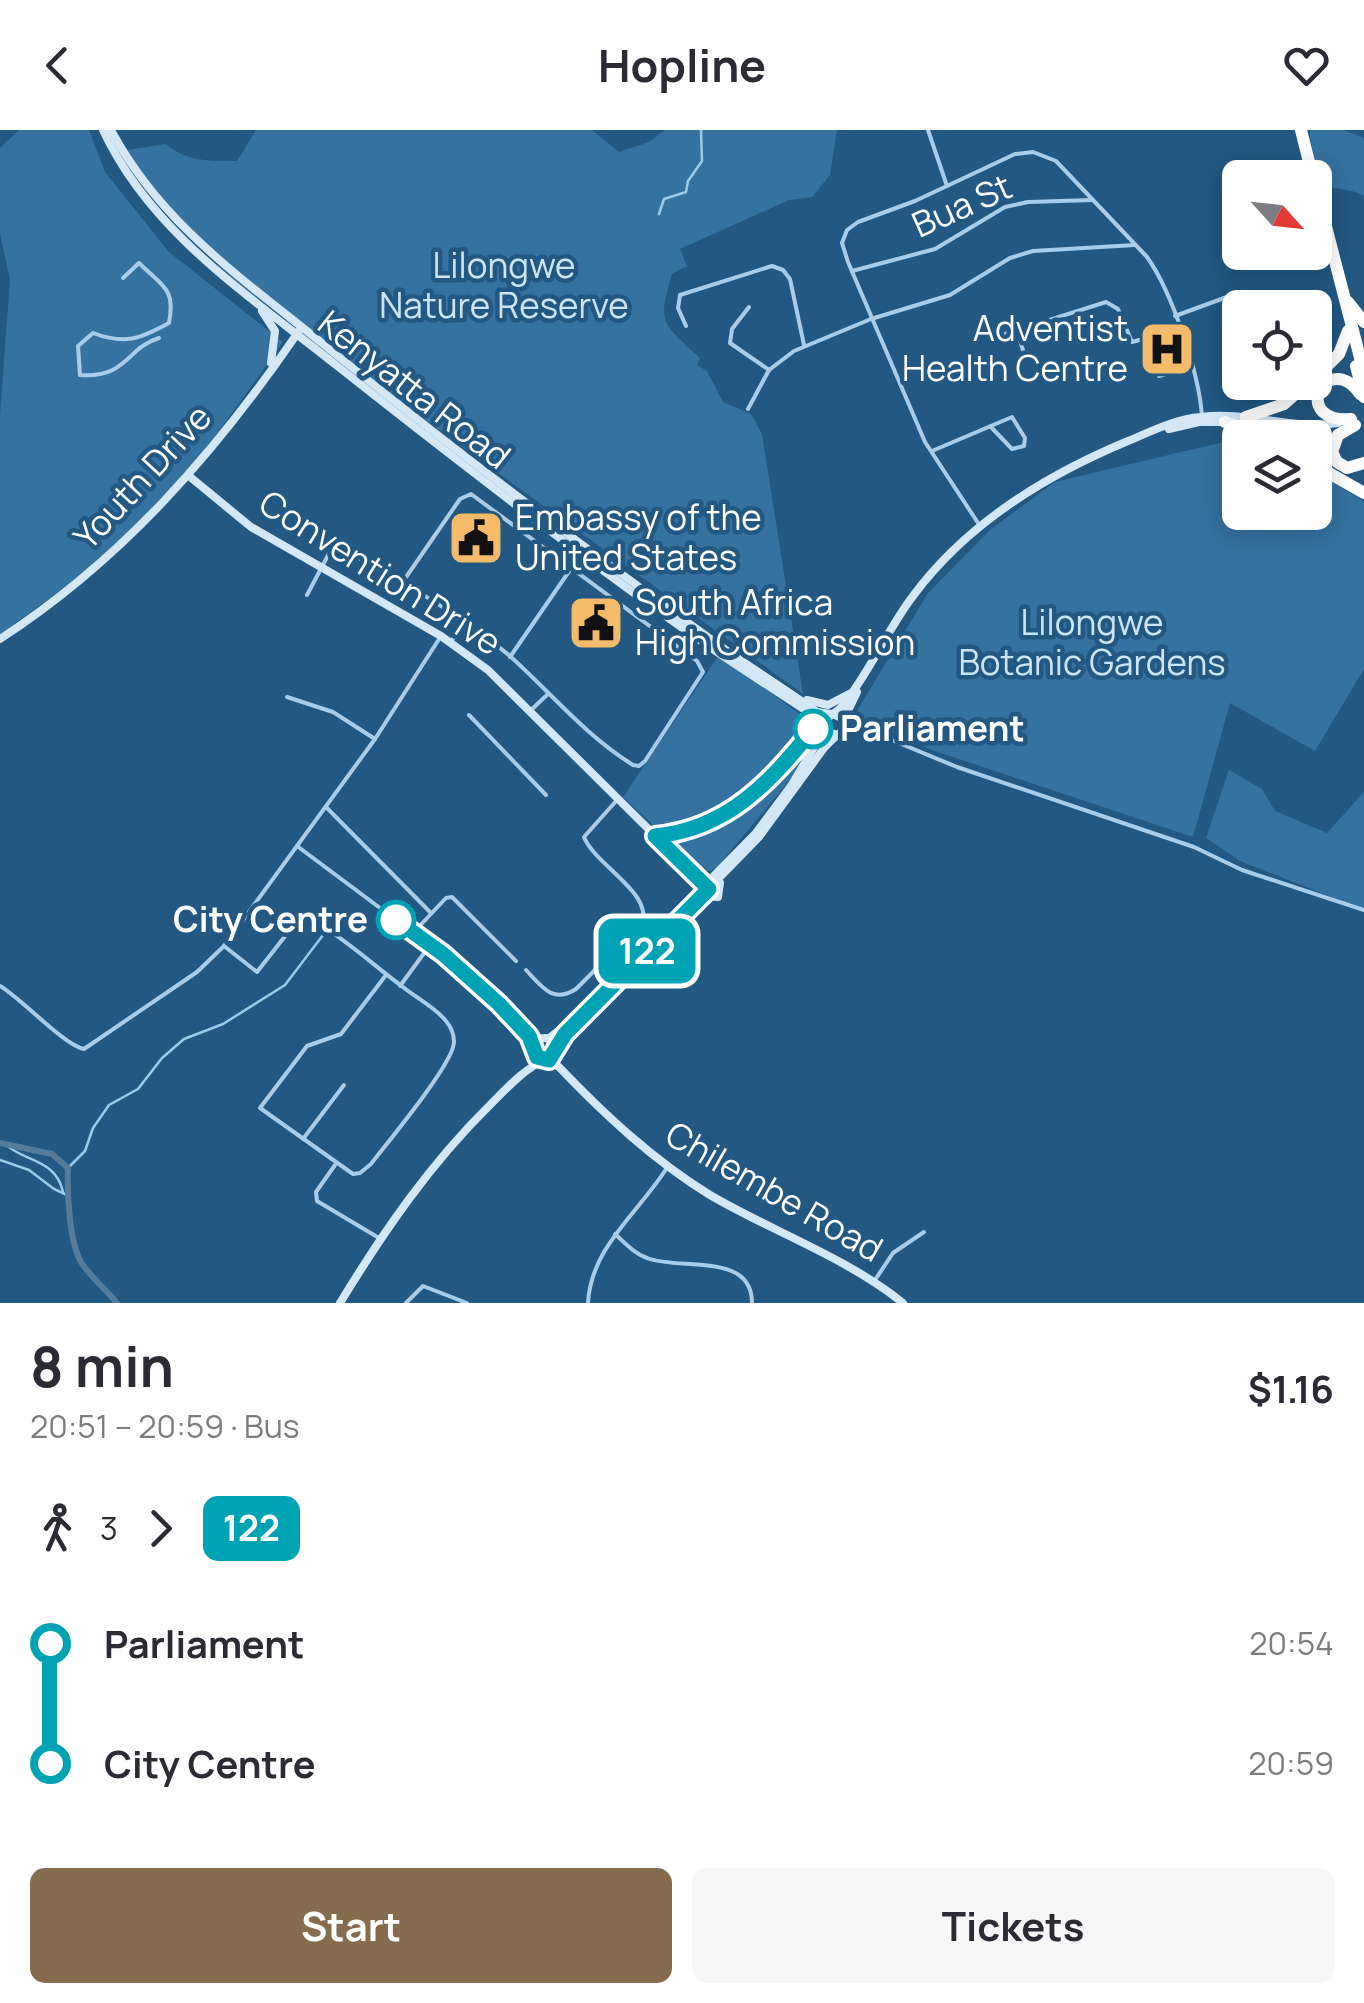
<!DOCTYPE html>
<html lang="en">
<head>
<meta charset="utf-8">
<style>
  body { margin:0; font-family:Manrope,sans-serif; background:#f7f7f7; color:#2b2b33; height:100vh; display:flex; flex-direction:column; font-size:38px; white-space:nowrap }
  * { box-sizing:border-box; margin:0 }
  p { font-size:32px; color:#7c7c81 }
  .icon { flex:none; width:55px; height:55px; fill:none; stroke:currentColor; stroke-width:2; stroke-linecap:round; stroke-linejoin:round }
  .map { position:relative; height:1173px; overflow:hidden }
  .drawer { display:flex; flex-direction:column; background:#fff; flex:1 }
  .drawer>* { flex:none }
  .badge { padding:0 20px; border-radius:15px; font-size:35px; line-height:65px }
  .needle { width:65px; rotate:117deg }
  .fabs { position:absolute; left:1222px; top:30px; display:grid; gap:20px }
  .fabs a { display:grid; place-items:center; width:110px; height:110px; border-radius:15px; background:#fff; box-shadow:0 5px 25px #0003; font-size:50px }
  .map>.badge { position:absolute; translate:-50% -50%; box-shadow:0 0 0 5px #fff }
  .legs { display:flex; align-items:center; gap:15px; height:110px; padding:0 30px; font-size:32px }
  .legs p { margin-inline-start:auto }
  .headline { display:flex; align-items:center; justify-content:space-between; height:170px; padding:0 30px }
  h1 { font-size:55px; font-weight:700; line-height:75px }
  .action { display:flex; gap:20px; margin-top:auto; padding:20px 30px }
  .action a { flex:1; height:115px; border-radius:15px; background:#856c4c; color:#fff; font-size:40px; font-weight:700; line-height:115px; text-align:center }
  .action a+a { background:#f7f7f7; color:#2b2b33 }
  ul { padding:0 30px; list-style:none }
  li { display:flex; align-items:center; gap:35px; height:120px; font-size:38px }
  li i { display:grid; place-items:center; width:15px; height:100%; margin:0 12px; background:currentColor }
  li i::after { content:''; width:25px; height:25px; margin:-12px; border:8px solid; border-radius:50%; background:#fff }
  li p { margin-inline-start:auto }
  li:first-child i { background:linear-gradient(#0000 50%,currentColor 0) }
  li:last-child i { background:linear-gradient(currentColor 50%,#0000 0) }
  header { display:flex; justify-content:space-between; align-items:center; height:130px; padding:0 30px; background:#fff; font-size:45px; font-weight:700 }
  .map>svg:first-child { display:block }
</style>
</head>
<body>
<header><svg class="icon" aria-label="back" viewBox="0 0 24 24"><path d="M15 5l-7 7 7 7"/></svg>Hopline<svg class="icon" aria-label="heart" viewBox="0 0 24 24"><path d="M12 20l-8-8c-3-5 5-10 8-4 3-6 11-1 8 4z"/></svg></header>
<div class="map">
<svg width="1364" height="1173" viewBox="0 0 1364 1173">
  <rect width="100%" height="100%" fill="#225882"/>
  <g fill="#3672a0">
    <path d="M19 0H89L105 42 169 122 283 212C247 262 212 314 171 360 122 416 61 462 0 504V285L10 149 0 104V18Z"/>
    <path d="M256 0H592L619 22 649 12 665 0H837L830 45 812 67 789 70 680 119 687 136 672 144C657 194 662 193 700 228L697 235 707 241 723 272 751 284 762 304 803 564 243 158 174 93 121 21 166 14C186 32 211 31 237 31Z"/>
    <path d="M1310 0H1343L1364 8V66C1352 58 1336 61 1326 54 1314 45 1310 13 1310 0Z"/>
    <path d="M1240 308V382H1315V341L1364 372V539L1315 621 1230 573 1193 707 929 619 855 584 928 463 991 399 1055 352Z"/>
    <path d="M719 525 820 599 795 644 718 736 711 741H702L623 667Z"/>
    <path d="M1229 640 1262 659 1275 681 1327 703 1364 662V780L1240 731 1206 708Z"/>
  </g>
  <g fill="none" stroke-linecap="round" stroke-linejoin="round">
    <g stroke="#9ccae9" stroke-width="2.5">
      <path d="M659 84 664 69 686 62 688 51 702 31 701 0"/>
      <path d="M4 1013C22 1032 56 1028 63 1062"/>
      <path d="M0 1030 29 1040 54 1059 67 1065"/>
      <path d="M68 1038 85 1021 93 998 109 975 138 959 162 928 184 909 223 894 285 855 323 805"/>
    </g>
    <path stroke="#567c9a" stroke-width="6" d="M0 1013 52 1024 68 1038C67 1062 69 1111 81 1132 91 1148 106 1159 117 1173"/>
    <g stroke="#a9cde8" stroke-width="4">
      <path d="M928 0 947 56"/>
      <path d="M852 141 935 119 1005 77 1028 72 1092 70"/>
      <path d="M123 148 139 133C162 156 176 158 169 193 140 209 125 215 93 203L78 216 80 245C128 248 126 218 159 208"/>
      <path d="M749 177 732 199 730 213 769 240"/>
      <path d="M1175 186 1227 167"/>
      <path d="M686 196 678 178 680 165 772 136 783 140 790 149 804 215"/>
      <path d="M1017 200 1025 227"/>
      <path d="M1005 204 1106 172 1118 179 1132 212 1143 209 1159 246 1192 236"/>
      <path d="M748 279 769 240 794 221 871 189 950 165 1010 128 1033 121 1135 115"/>
      <path d="M932 321 1012 287 1025 308 1024 316 1012 319 990 296"/>
      <path d="M980 396 925 312 848 132 842 113 847 100 858 92 915 71 1015 24 1033 22 1056 31 1147 127C1172 162 1199 243 1202 286"/>
      <path d="M307 465 334 414C395 449 458 481 511 527 552 564 585 605 633 635L639 636 645 631 703 542 697 531 471 364 460 369 402 453"/>
      <path d="M451 512 464 491"/>
      <path d="M510 527 570 440"/>
      <path d="M287 567 333 582 375 609"/>
      <path d="M531 580 548 564"/>
      <path d="M469 585 546 665"/>
      <path d="M848 592 957 637 1194 717 1242 740 1364 780"/>
      <path d="M844 603 858 601 874 603"/>
      <path d="M326 677 431 783"/>
      <path d="M660 705C706 701 751 671 783 639 794 627 802 613 811 601"/>
      <path d="M297 716 443 825 518 893 543 908"/>
      <path d="M413 803 446 768 452 767 516 831"/>
      <path d="M224 816 257 842 293 796C300 791 306 788 315 792 341 805 378 839 403 857 416 868 435 877 446 891 451 897 454 905 454 912 454 933 387 1013 371 1034L360 1043 353 1044 260 978 307 916 341 904 386 845"/>
      <path d="M526 840C542 857 553 874 576 859L642 793C653 763 595 735 584 707L617 670"/>
      <path d="M0 856C22 869 65 916 84 919L197 842 224 816 375 609 441 506"/>
      <path d="M400 856 430 815"/>
      <path d="M524 900 534 920"/>
      <path d="M303 1009 344 955"/>
      <path d="M335 1035 316 1062 317 1071 379 1108"/>
      <path d="M615 1104C625 1113 635 1124 647 1128 679 1141 752 1121 752 1173"/>
      <path d="M875 1150 893 1123 924 1102"/>
      <path d="M406 1173 423 1156 467 1173"/>
      <path d="M588 1173C591 1116 640 1082 668 1036"/>
    </g>
    <g stroke="#d3e7f7" stroke-width="8">
      <path d="M103 0C151 103 250 166 336 235 451 326 568 417 688 502 729 531 772 558 814 586L824 597"/>
      <path d="M111 0C161 94 243 149 323 214 451 318 583 417 716 513 749 537 784 558 817 582L832 584"/>
      <path d="M262 181 275 201 271 233"/>
      <path d="M1169 299 1199 292H1229"/>
      <path d="M189 346 251 397 441 506 488 540 709 759"/>
      <path d="M0 509C123 429 216 322 299 201"/>
      <path d="M807 570 828 575 849 564"/>
      <path d="M805 584 812 592 813 618"/>
      <path d="M833 584 845 590V599L837 605 826 601 825 590C831 584 838 582 843 575 870 542 887 500 913 466 967 393 1046 345 1128 311 1152 301 1175 289 1201 287 1247 281 1291 300 1338 293"/>
      <path d="M844 589 857 562"/>
      <path d="M702 766 718 767 720 753"/>
      <circle cx="545" cy="919" r="11"/>
      <path d="M548 909 570 892 756 703 791 656 825 599"/>
      <path d="M555 916 759 707 824 618 837 605"/>
      <path d="M547 930 559 937C605 985 653 1030 710 1065 773 1102 846 1127 903 1173"/>
      <path d="M340 1173C384 1101 430 1034 490 975 506 959 523 940 544 930"/>
    </g>
    <g stroke="#fff" stroke-width="12">
      <path d="M1301 0 1313 48"/>
      <path d="M1315 54 1364 243"/>
      <path d="M1348 172 1364 192"/>
      <path d="M1356 236 1364 267"/>
      <path d="M1315 248 1339 224 1348 201"/>
      <path d="M1246 287 1284 274 1309 252"/>
      <path d="M1351 289C1328 291 1310 280 1321 255 1337 244 1350 249 1360 264"/>
      <path d="M1225 292 1267 308"/>
      <path d="M1355 295 1338 305 1332 322 1337 332 1347 338 1364 333"/>
      <path d="M1315 335 1364 363"/>
    </g>
  </g>
  <g fill="none" stroke-linecap="round" stroke-linejoin="round">
    <g stroke="#fff" stroke-width="22">
      <path id="line-1" d="M396 790 443 824 499 874 529 906 537 927 549 930 565 904 709 759 655 706C728 699 770 652 813 599"/>
    </g>
    <use href="#line-1" stroke="#00a3b4" stroke-width="15"/>
  </g>
  <defs>
    <g id="hospital-square" transform="scale(2.875)"><rect x="-9" y="-9" width="18" height="18" rx="4" fill="#f4bb6a" stroke="#225882"/><path d="M-5-5h3v3.5h4V-5h3V5h-3V1.5h-4V5h-3Z" fill="#111"/></g>
    <g id="civic-square" transform="scale(2.875)"><rect x="-9" y="-9" width="18" height="18" rx="4" fill="#f4bb6a" stroke="#225882"/><path d="M-.6-6.5H3V-4.5H.6V-3L4-1V1h2V6H-6V1h2V-1L-.6-3ZM-1.2 2.5V6h2.4V2.5Z" fill="#111"/></g>
  </defs>
  <g fill-rule="evenodd">
    <use href="#hospital-square" x="1167" y="219"/>
    <use href="#civic-square" x="476" y="408"/>
    <use href="#civic-square" x="596" y="493"/>
  </g>
  <g fill="#fff" stroke="#00a3b4" stroke-width="5">
    <circle cx="813" cy="599" r="18"/>
    <circle cx="396" cy="790" r="18"/>
  </g>
  <g text-anchor="middle" stroke-width="9" stroke-linejoin="round" paint-order="stroke">
    <g font-size="35" fill="#fff" stroke="#225882">
      <text transform="translate(962 76) rotate(-24)" y="12">Bua St</text>
      <text transform="translate(414 260) rotate(38)" y="12">Kenyatta Road</text>
      <text transform="translate(143 347) rotate(-47)" y="12">Youth Drive</text>
      <text transform="translate(380 443) rotate(32)" y="12">Convention Drive</text>
      <text transform="translate(774 1062) rotate(30)" y="12">Chilembe Road</text>
    </g>
    <g font-size="35" fill="#cce5f6" stroke="#225882">
      <text x="504" y="148">Lilongwe<tspan x="504" dy="40">Nature Reserve</tspan></text>
      <text x="1092" y="505">Lilongwe<tspan x="1092" dy="40">Botanic Gardens</tspan></text>
    </g>
    <g font-size="35" fill="#fff" stroke="#225882" text-anchor="start">
      <text x="1128" y="211" text-anchor="end">Adventist<tspan x="1128" dy="40">Health Centre</tspan></text>
      <text x="515" y="400">Embassy of the<tspan x="515" dy="40">United States</tspan></text>
      <text x="635" y="485">South Africa<tspan x="635" dy="40">High Commission</tspan></text>
    </g>
    <g font-size="35" font-weight="bold" fill="#fff" stroke="#225882" text-anchor="start">
      <text x="840" y="611">Parliament</text>
      <text x="368" y="802" text-anchor="end">City Centre</text>
    </g>
  </g>
</svg>
<div class="fabs">
<a><svg class="needle" viewBox="-14 -14 28 28"><path d="M0-13l5 13h-10z" fill="#e53935"/><path d="M0 13l5-13h-10z" fill="#7c7c81"/></svg></a>
<a><svg class="icon" aria-label="locate" viewBox="0 0 24 24"><circle cx="12" cy="12" r="6"/><path d="M12 2v4M12 18v4M2 12h4M18 12h4"/></svg></a>
<a><svg class="icon" aria-label="layers" viewBox="0 0 24 24"><path d="M12 4l9 5-9 5-9-5zM3 14l9 5 9-5"/></svg></a>
</div>
<b class="badge" style="left:647px;top:821px;background:#00a3b4;color:#fff">122</b>
</div>
<section class="drawer">
<div class="headline"><div><h1>8 min</h1><p>20:51 – 20:59 · Bus</p></div><b>$1.16</b></div>
<div class="legs"><svg class="icon" aria-label="walk" viewBox="0 0 24 24"><circle cx="13" cy="4" r="2"/><path d="M13 8l-2 6 4 7M11 14l-3 7M7 12l3-4h3l4 4"/></svg>3<svg class="icon" aria-label="forward" viewBox="0 0 24 24"><path d="M9 5l7 7-7 7"/></svg><b class="badge" style="background:#00a3b4;color:#fff">122</b></div>
<ul>
<li><i style="color:#00a3b4"></i><b>Parliament</b><p>20:54</p></li>
<li><i style="color:#00a3b4"></i><b>City Centre</b><p>20:59</p></li>
</ul>
<div class="action"><a>Start</a><a>Tickets</a></div>
</section>
</body>
</html>
